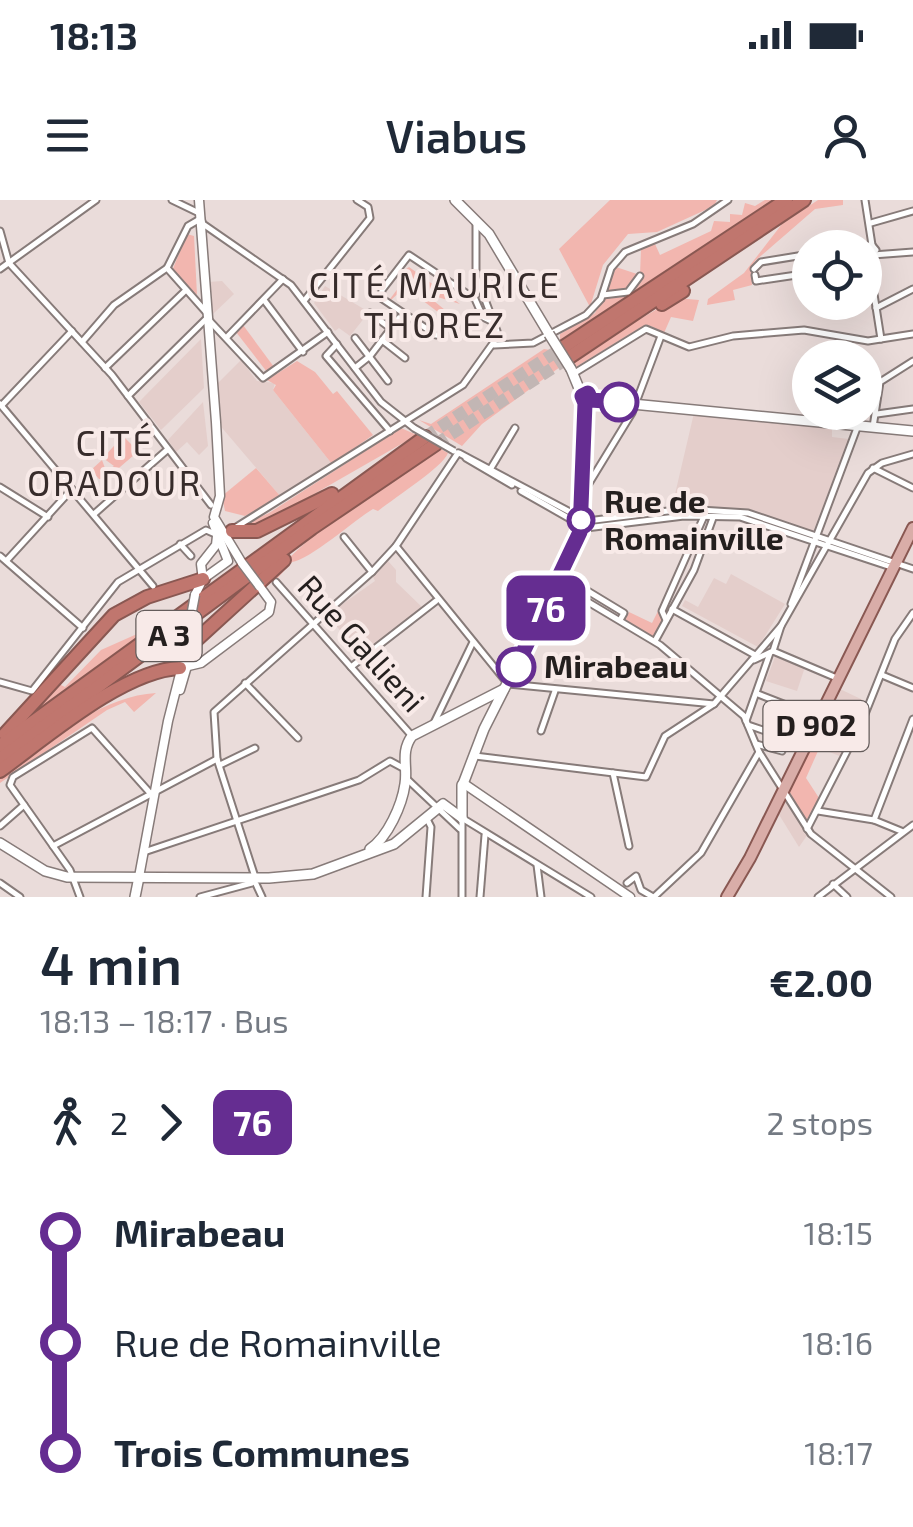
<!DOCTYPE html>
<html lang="en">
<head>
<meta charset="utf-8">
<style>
  body { margin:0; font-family:"Exo 2",sans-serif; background:#f2f2f3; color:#1f2937; height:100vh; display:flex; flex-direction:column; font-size:38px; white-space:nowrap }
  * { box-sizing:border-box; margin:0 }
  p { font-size:32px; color:#747a83 }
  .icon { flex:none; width:55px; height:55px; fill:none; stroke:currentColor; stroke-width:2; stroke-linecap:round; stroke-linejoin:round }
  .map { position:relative; height:697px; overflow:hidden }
  .details { display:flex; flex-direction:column; background:#fff; flex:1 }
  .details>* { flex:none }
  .badge { padding:0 20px; border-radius:15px; font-size:35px; line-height:65px }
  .controls { position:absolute; left:792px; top:30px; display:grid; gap:20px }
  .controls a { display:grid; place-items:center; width:90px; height:90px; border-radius:50%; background:#fff; box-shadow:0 10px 40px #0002; font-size:50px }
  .map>.badge { position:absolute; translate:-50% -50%; box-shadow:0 0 0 5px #fff }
  .legs { display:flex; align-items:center; gap:15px; height:110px; padding:0 40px; font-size:32px }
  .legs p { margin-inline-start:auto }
  .headline { display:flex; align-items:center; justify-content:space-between; height:170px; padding:0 40px }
  h1 { font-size:55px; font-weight:600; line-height:75px }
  ul { padding:0 40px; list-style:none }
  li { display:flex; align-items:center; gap:35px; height:110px; font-size:38px }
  li i { display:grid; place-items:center; width:15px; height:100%; margin:0 12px; background:currentColor }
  li i::after { content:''; width:25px; height:25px; margin:-12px; border:8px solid; border-radius:50%; background:#fff }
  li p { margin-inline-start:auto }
  li:first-child i { background:linear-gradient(#0000 50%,currentColor 0) }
  li:last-child i { background:linear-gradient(currentColor 50%,#0000 0) }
  .status { display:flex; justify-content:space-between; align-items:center; height:70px; padding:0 50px; background:#fff; direction:ltr }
  .status svg { height:28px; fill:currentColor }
  header { display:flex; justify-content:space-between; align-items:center; height:130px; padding:0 40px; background:#fff; font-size:45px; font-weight:600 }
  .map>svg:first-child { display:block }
</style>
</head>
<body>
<div class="status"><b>18:13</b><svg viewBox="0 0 49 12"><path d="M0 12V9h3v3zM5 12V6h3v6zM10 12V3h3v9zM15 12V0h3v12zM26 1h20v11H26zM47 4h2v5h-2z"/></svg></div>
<header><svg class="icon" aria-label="menu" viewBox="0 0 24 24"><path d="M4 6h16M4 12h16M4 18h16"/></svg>Viabus<svg class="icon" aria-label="person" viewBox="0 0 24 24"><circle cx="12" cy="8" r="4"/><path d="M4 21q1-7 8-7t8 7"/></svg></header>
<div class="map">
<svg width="913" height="697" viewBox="0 0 913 697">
  <rect width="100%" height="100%" fill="#eadcda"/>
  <g fill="#e4cecb">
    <path d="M222 81 234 94 213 114 208 82Z"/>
    <path d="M325 86 369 112 350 136 339 128 335 131 314 103Z"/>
    <path d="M201 139 204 188 161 230 139 202Z"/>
    <path d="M241 160 257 181 275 183 273 190 332 264 281 297 217 222 215 186Z"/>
    <path d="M203 202 208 246 199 255 187 242 176 252 168 240Z"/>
    <path d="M694 213 832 228V237L849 239 813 332 748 309 672 307Z"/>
    <path d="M388 361 396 370V382L423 408 361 455 327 415 375 381 373 377Z"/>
    <path d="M731 374 785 404 758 447 682 406 685 400 698 407 714 378 726 384Z"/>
    <path d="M775 457 805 467 797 491 766 481Z"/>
    <path d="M840 489 867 502 842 557 812 545Z"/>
    <path d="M785 602 808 634 799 647 778 613Z"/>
  </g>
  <g fill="#f2b6af">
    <path d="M610 0H717L714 6 657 32 628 34 603 65 590 107 559 49Z"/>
    <path d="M765 0H773L560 141V134L595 113 616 67 640 75 641 49 655 44 660 55 711 31 714 21 730 22V14L742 15 745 3 755 6Z"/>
    <path d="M818 0H843V5L815 9 755 61 751 69 752 85 733 90 735 100 707 105 708 99 744 73 782 24Z"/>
    <path d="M187 34 194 36 197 95 172 71Z"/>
    <path d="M409 67 460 104 425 93 429 88 425 83 423 92 445 110 447 119 405 87 391 100 382 97 390 99 405 79 399 74Z"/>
    <path d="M676 98 699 100 693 121 671 117 664 133 651 126 640 128 576 167 572 159Z"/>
    <path d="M243 125 274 167 267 172 236 132Z"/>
    <path d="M544 149 550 150 560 167 482 224 462 246 419 220 431 224Z"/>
    <path d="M297 161 315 172 333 194 337 191 373 235 332 264 273 190 276 185 267 180Z"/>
    <path d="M401 228 417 235 253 329 240 326 269 313Z"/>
    <path d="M123 236 133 246 134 255 106 279H99L91 270 102 260 106 271 114 266 103 258Z"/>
    <path d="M439 248 448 253C443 267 394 298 378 311L373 309C356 319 308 361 292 362L275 381 271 377C318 324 381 285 439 248Z"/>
    <path d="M256 268 281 297 245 316 225 311 222 296Z"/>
    <path d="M658 411 663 422 654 437 625 421 629 412 652 423Z"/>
    <path d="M155 426 22 525 59 484 65 487 101 450Z"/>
    <path d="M156 493 134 512 125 502 107 510 0 583V576C46 544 99 496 156 493Z"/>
    <path d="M810 547 818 551 806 578 819 598 806 621 789 591Z"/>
  </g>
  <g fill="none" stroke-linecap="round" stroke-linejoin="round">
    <g stroke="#c2b6b4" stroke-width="12" stroke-dasharray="12 6" stroke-linecap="butt">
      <path d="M425 237 562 148"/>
      <path d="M436 244 568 158"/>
    </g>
    <g stroke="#877b79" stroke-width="9">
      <g id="minor">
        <path d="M172 0 199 13 203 24 291 85 381 202 414 228"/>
        <path d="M865 0 872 45"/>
        <path d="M200 19 188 26 167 68 206 112"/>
        <path d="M871 23 913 11"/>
        <path d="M0 31 9 63"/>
        <path d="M853 48H864"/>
        <path d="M865 48 871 44 876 50 871 56 865 52"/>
        <path d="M873 55 913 52"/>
        <path d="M868 56 881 139"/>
        <path d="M9 63 112 175 211 305"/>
        <path d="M0 69 96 0"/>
        <path d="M754 69 761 62 810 54"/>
        <path d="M755 75 756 81 810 73"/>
        <path d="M603 95 628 92 640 76"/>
        <path d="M264 100 303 152"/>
        <path d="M304 101 370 18 368 7 357 0"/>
        <path d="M876 108 913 89"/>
        <path d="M370 113 390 128"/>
        <path d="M436 135 381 98 382 90 409 55 475 99 483 117 495 123"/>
        <path d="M228 136 283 79"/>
        <path d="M355 138 388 181"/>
        <path d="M382 140 405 158"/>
        <path d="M82 142 114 105 167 68"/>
        <path d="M337 144 326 156 390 231"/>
        <path d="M494 145 533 143 586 115 601 99 611 68 625 52 693 24 728 0"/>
        <path d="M105 168 185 91"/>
        <path d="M355 168 370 156 399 118"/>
        <path d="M573 174 646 129 689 147 733 136 804 130 868 141 913 134"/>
        <path d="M128 196 207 118 263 178 328 132"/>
        <path d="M0 204 153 386"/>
        <path d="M2 205 72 131"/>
        <path d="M877 214 913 209"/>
        <path d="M873 227 880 182 913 161"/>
        <path d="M459 253 587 321 684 309 748 313 913 369"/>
        <path d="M466 258 512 285"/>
        <path d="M491 268 515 228"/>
        <path d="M873 268 913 288"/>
        <path d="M0 287 48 317"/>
        <path d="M585 290 632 213 661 136"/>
        <path d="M521 291 586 328 684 316 740 317 891 367"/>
        <path d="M94 314 167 250"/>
        <path d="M233 329 463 185 496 139 497 131 476 76V20"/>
        <path d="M344 337 372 372"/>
        <path d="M180 344 191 356"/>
        <path d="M396 346 508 484 714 504"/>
        <path d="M0 356 83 428"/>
        <path d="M8 359 72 289"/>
        <path d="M563 376 624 413 620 420"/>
        <path d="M276 382 412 536"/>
        <path d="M558 384 660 445 744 516 759 552 811 634 891 697"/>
        <path d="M791 404 857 228"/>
        <path d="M672 409 755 455"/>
        <path d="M666 420 662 411 705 314"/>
        <path d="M655 441 694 370 713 318"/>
        <path d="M773 451 839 479"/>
        <path d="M754 460 773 451 781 426"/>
        <path d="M351 467 436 401"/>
        <path d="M882 475 913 488"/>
        <path d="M0 482 32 491 118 382 206 330 215 334"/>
        <path d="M245 483 298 538"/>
        <path d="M758 494 817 517"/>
        <path d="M746 521 770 453"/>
        <path d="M433 525 473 442"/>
        <path d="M748 525 806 545"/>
        <path d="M541 531 555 491"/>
        <path d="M776 533 781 520"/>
        <path d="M756 544 782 551"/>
        <path d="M475 556 646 577 665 536 714 504 781 426 868 273 882 263 913 254"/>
        <path d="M220 565 255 548"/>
        <path d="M613 573 629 646"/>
        <path d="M407 579 460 629"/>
        <path d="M818 611 874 620 901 631"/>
        <path d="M462 618 591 697"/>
        <path d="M462 618V697"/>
        <path d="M874 620 913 519"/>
        <path d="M0 626 24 605"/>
        <path d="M807 629 861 524 895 439 913 413"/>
        <path d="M53 646 217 559"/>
        <path d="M144 652 359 580 390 561 403 568"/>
        <path d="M537 665 541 697"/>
        <path d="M255 677 217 559 214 512 372 372 396 346 458 253"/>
        <path d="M0 683 20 697"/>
        <path d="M627 683 636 676 641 690 653 697"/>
        <path d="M256 684 262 697"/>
        <path d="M833 684 847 697"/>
        <path d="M80 697 70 670 10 585 13 577 92 528 150 593"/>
        <path d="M200 697 252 683"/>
        <path d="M426 697 431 627 426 617"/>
        <path d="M480 697 485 635"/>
        <path d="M654 697 701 653 759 552"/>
        <path d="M818 697 913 625"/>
      </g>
    </g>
    <g stroke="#877b79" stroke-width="11">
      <g id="tertiary">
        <path d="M199 0 216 222 220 296 214 317 242 363"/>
        <path d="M203 380 201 364 216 345 217 336"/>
        <path d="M195 395 203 379 228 361 213 323"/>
        <path d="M180 468 201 463 269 412 271 402 260 387"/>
        <path d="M180 490 194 442"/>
        <path d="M463 583 630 697"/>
        <path d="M139 677 168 521 192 427"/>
      </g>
    </g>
    <g stroke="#877b79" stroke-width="12">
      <g id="secondary">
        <path d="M455 0 489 34 549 134"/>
        <path d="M571 169 585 203 584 243"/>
        <path d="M591 200 913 231"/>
        <path d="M463 584 484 529 574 351 581 327 583 237"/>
        <path d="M462 618V585"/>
        <path d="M0 643 45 671 67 677 269 678 313 674 394 644 443 604 462 618"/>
        <path d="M370 649C388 637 402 605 405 584 408 567 400 552 412 536L504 489"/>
        <path d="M135 697 139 677"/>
      </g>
    </g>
    <g stroke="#895852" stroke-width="14">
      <path id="primary" d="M727 697 750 658 913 328"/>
    </g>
    <g stroke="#895852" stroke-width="16">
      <g id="motorway">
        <path d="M662 104 683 91"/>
        <path d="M562 148 786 0"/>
        <path d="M568 158 804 0"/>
        <path d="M232 331H257L332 294"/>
        <path d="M194 442 284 360"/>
        <path d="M5 534 114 415 147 397 203 379"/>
        <path d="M0 546 425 237"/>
        <path d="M0 559 312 328 436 244"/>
        <path d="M0 571C47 537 124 470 180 468"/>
      </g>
    </g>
    <use href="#minor" stroke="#fff" stroke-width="5"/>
    <use href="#tertiary" stroke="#fff" stroke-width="8"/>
    <use href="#secondary" stroke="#fff" stroke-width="9"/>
    <use href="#primary" stroke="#d9ada8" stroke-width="10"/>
    <use href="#motorway" stroke="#c0766e" stroke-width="12"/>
    <g stroke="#877b79" stroke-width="9" stroke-linecap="butt">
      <path id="minor-bridge" d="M414 228 454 251"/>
    </g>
    <g stroke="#877b79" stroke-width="11" stroke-linecap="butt">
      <g id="tertiary-bridge">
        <path d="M242 363 260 387"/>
        <path d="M188 432 195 395"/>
      </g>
    </g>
    <g stroke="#877b79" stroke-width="12" stroke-linecap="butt">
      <path id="secondary-bridge" d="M549 134 571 169"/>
    </g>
    <use href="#minor-bridge" stroke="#fff" stroke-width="5"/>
    <use href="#tertiary-bridge" stroke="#fff" stroke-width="8"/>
    <use href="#secondary-bridge" stroke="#fff" stroke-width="9"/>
  </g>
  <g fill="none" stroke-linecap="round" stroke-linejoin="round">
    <g stroke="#fff" stroke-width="22">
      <path id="line-1" d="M516 467 580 332 585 203 582 196 588 193 591 200 619 202"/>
    </g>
    <use href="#line-1" stroke="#652d91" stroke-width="15"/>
  </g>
  <g fill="#fff" stroke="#652d91" stroke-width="5">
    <circle cx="619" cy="202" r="18"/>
    <circle cx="581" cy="320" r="12"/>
    <circle cx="516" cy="467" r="18"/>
  </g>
  <g text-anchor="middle" stroke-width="8" stroke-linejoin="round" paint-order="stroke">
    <g fill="#f8eae8" stroke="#645c5b" stroke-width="2.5">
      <rect x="136.5" y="411" width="65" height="50" rx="8"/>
      <rect x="763.5" y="501" width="105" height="50" rx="8"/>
    </g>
    <g font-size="30" font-weight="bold" fill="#241f1e">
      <text x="169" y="446">A 3</text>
      <text x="816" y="536">D 902</text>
    </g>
    <g font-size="32" font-weight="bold" fill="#241f1e" stroke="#f8eae8" text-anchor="start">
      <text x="604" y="313">Rue de<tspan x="604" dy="37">Romainville</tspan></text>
      <text x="544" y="478">Mirabeau</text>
    </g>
    <g font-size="32" fill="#241f1e" stroke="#f8eae8">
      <text transform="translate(361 444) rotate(48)" y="11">Rue Gallieni</text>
    </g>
    <g font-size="35" letter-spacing="2.5" fill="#372c2b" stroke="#f8eae8">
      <text x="435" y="98">CITÉ MAURICE<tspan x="435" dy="40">THOREZ</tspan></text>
      <text x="115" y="256">CITÉ<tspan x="115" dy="40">ORADOUR</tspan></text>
    </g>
  </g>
</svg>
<div class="controls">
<a><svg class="icon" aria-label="locate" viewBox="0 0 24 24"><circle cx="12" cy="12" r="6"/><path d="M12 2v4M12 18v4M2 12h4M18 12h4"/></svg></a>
<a><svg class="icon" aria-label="layers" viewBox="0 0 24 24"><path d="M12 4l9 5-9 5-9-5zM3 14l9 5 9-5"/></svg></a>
</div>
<b class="badge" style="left:546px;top:408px;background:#652d91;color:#fff">76</b>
</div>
<section class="details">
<div class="headline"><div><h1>4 min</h1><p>18:13 – 18:17 · Bus</p></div><b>€2.00</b></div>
<div class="legs"><svg class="icon" aria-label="walk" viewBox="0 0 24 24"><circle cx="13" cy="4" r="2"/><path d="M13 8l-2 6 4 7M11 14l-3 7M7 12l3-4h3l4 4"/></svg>2<svg class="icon" aria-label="forward" viewBox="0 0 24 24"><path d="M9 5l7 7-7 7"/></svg><b class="badge" style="background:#652d91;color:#fff">76</b><p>2 stops</p></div>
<ul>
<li><i style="color:#652d91"></i><b>Mirabeau</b><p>18:15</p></li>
<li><i style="color:#652d91"></i><span>Rue de Romainville</span><p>18:16</p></li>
<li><i style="color:#652d91"></i><b>Trois Communes</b><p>18:17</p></li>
</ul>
</section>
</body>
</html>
